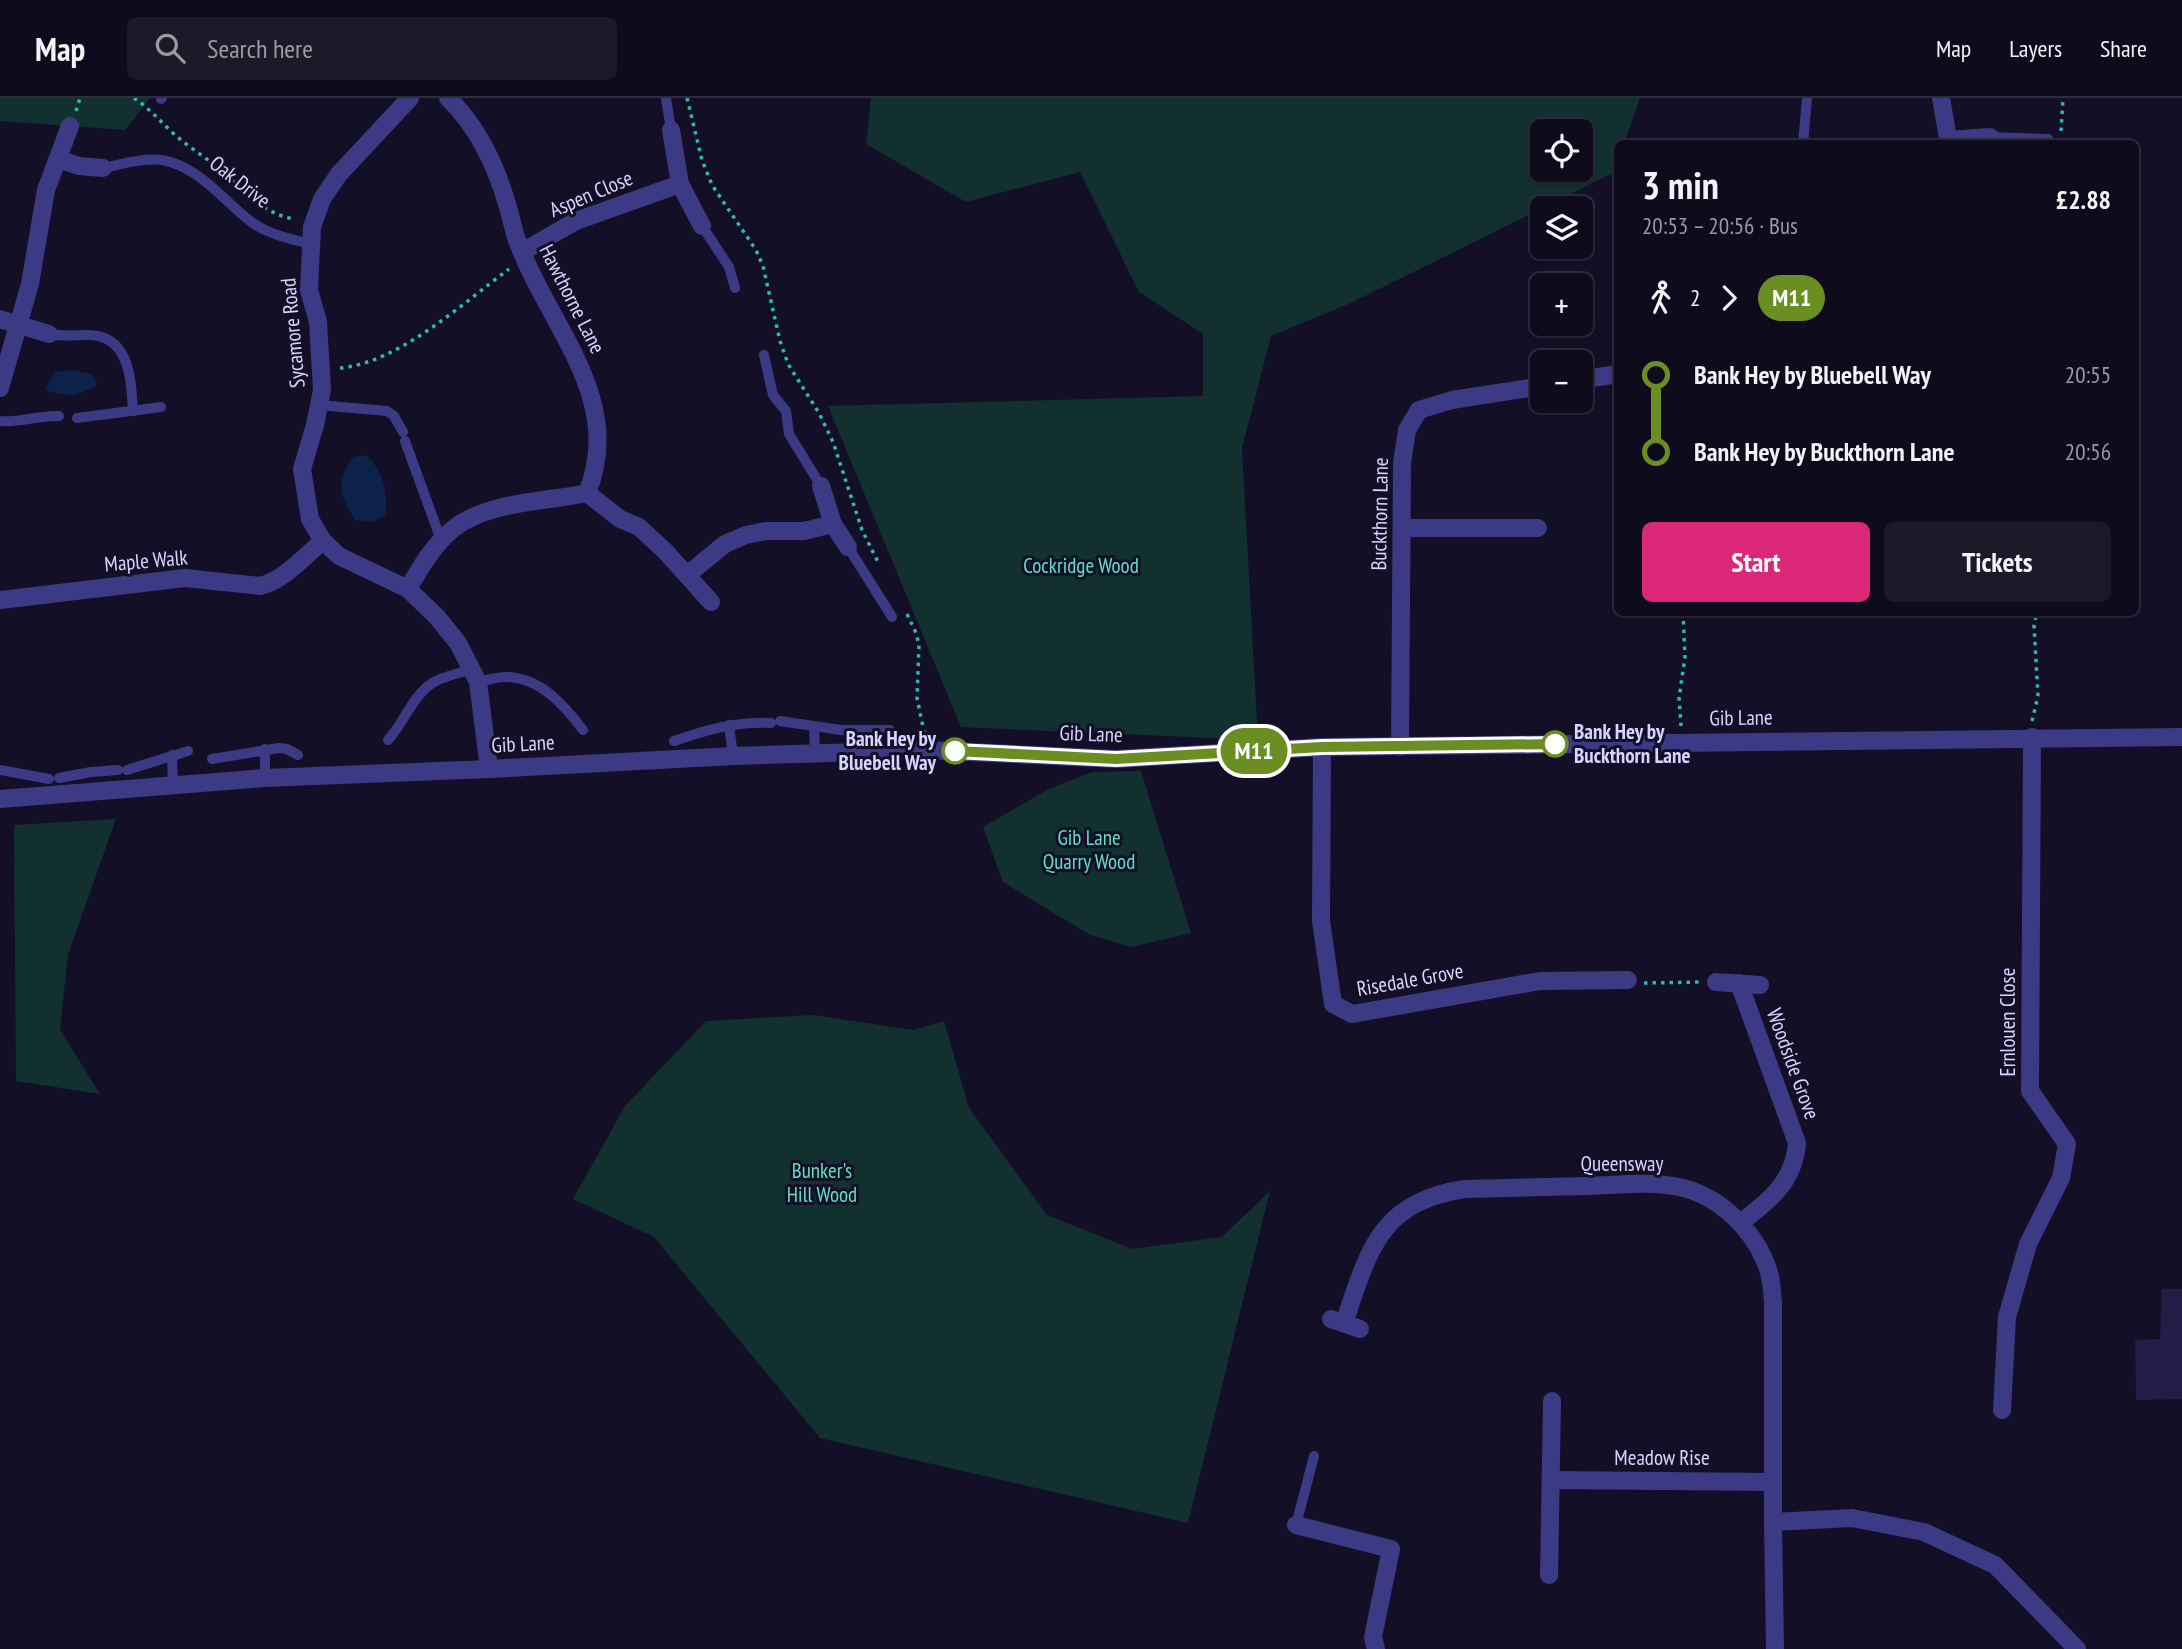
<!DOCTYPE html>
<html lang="en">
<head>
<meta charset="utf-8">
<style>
  body { margin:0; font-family:"PT Sans Narrow",sans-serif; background:#1c1929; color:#f1f3f6; height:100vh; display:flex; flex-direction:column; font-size:26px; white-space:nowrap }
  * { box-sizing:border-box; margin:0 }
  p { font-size:23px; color:#9b9ba3 }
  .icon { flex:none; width:38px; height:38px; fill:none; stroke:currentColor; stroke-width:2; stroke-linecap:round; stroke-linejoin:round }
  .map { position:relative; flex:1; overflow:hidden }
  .panel { position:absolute; left:1614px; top:42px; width:525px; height:476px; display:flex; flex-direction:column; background:#0e0b1c; border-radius:10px; box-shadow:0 2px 5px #0004,0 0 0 2px #2e2b3b }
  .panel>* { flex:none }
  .badge { padding:0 14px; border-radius:23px; font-size:24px; line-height:46px }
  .controls { position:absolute; left:1530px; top:21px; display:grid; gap:14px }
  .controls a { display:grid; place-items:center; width:63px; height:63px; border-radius:10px; background:#0e0b1c; box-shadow:0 2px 5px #0004,0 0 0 2px #2e2b3b; font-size:35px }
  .map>.badge { position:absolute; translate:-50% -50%; box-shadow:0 0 0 4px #fff }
  .legs { display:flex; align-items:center; gap:10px; height:77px; padding:0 28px; font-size:23px }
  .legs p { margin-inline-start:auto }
  .summary { display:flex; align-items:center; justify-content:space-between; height:119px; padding:0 28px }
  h1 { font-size:38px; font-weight:700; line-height:52px }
  .button { display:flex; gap:14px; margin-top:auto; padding:14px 28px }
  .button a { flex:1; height:80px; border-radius:10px; background:#db2777; color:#fff; font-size:28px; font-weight:700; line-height:80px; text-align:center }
  .button a+a { background:#1c1929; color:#f1f3f6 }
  ul { padding:0 28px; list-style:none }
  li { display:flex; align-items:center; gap:24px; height:77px; font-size:26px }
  li i { display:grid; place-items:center; width:10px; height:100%; margin:0 9px; background:currentColor }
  li i::after { content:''; width:18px; height:18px; margin:-9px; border:5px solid; border-radius:50%; background:#0e0b1c }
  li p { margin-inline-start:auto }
  li:first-child i { background:linear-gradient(#0000 50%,currentColor 0) }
  li:last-child i { background:linear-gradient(currentColor 50%,#0000 0) }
  header { display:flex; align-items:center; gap:42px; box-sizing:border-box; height:98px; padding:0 35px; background:#0e0b1c; border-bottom:2px solid #2e2b3b }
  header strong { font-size:33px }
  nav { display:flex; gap:38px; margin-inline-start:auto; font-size:24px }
  .search { width:490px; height:63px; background:#1c1929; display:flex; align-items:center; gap:18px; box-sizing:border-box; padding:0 24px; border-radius:10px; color:#9b9ba3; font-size:26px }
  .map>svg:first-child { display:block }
</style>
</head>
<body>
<header>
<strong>Map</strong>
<div class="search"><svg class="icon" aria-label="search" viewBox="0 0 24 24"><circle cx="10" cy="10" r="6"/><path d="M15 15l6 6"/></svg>Search here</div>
<nav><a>Map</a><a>Layers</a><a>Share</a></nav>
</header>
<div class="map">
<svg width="2182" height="1551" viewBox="0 0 2182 1551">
  <rect width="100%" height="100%" fill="#130f26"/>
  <g fill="#12302f" fill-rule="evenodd">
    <path d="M0 0H150L125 32 0 23Z"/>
    <path d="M871 0H1640L1624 45 1617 46V67L1615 74 1353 204 1271 238 1242 350 1258 642 961 629 828 308 1203 298V236L1139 194 1080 74 966 104 866 46ZM1542 33H1580V72H1542Z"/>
    <path d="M1141 673 1191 835 1131 849 1090 837 1003 784 983 729 1049 691 1092 674Z"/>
    <path d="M116 721 68 856 60 932 100 996 16 983 14 727Z"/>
    <path d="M813 917 913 932 944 923 969 1010 1047 1117 1132 1151 1222 1139 1270 1093 1188 1425 820 1340 654 1139 573 1101 625 1008 706 923Z"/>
  </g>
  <g fill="#0c2248">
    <path d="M71 272 92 276 97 283 95 289 72 298 50 294 46 290 54 274Z"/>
    <path d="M367 357C383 375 389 395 385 418L372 424 355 422C340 398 334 383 354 359Z"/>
  </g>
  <path fill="#241b47" d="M2162 1191H2182V1301L2136 1302 2135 1242 2160 1241Z"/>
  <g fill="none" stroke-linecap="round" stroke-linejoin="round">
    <g stroke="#2fb8b0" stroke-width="3.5" stroke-dasharray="3.5 5" stroke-linecap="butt">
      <path d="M134 0C149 10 161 24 175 37 190 50 207 60 223 74 244 93 265 117 295 121"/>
      <path d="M687 0 702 62 712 87 756 152 763 168 780 243 788 266 819 315 833 344 862 432 879 466"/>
      <path d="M76 13 80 0"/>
      <path d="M2061 33 2063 0"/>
      <path d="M340 270C398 265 462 206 509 171"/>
      <path d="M907 516 916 535 919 547 917 600 924 634"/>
      <path d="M2032 623 2038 598 2034 527 2037 514"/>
      <path d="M1681 628 1679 600 1685 559 1683 514"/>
      <path d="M1644 885 1700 884"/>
    </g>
    <g stroke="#3d3a85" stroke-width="10">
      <path d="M666 0 671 32"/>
      <path d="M161 1 162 0"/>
      <path d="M1990 39 2048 41"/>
      <path d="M1803 46 1807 0"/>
      <path d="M103 70C122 66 143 60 162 62 198 68 223 102 250 123 267 136 290 141 311 146"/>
      <path d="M702 128 729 169 735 190"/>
      <path d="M49 236C63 239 74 237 88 237 130 237 131 282 133 313"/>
      <path d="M764 257 773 297 786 313 789 336 821 388"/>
      <path d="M319 307 387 313 394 318 403 334"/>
      <path d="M77 320 161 309"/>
      <path d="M0 323C20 325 39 317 59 318"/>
      <path d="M405 343 441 442"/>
      <path d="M848 449 892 519"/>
      <path d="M478 584C487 582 497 579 506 579 540 579 564 607 583 632"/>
      <path d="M780 623 841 632H890"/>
      <path d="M729 627 733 658"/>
      <path d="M814 629 815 656"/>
      <path d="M388 642C403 626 411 602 427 589 439 579 457 576 472 571"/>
      <path d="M674 643C706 632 737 623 771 625"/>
      <path d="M172 657 173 688"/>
      <path d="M212 661 279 650 287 651 298 657"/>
      <path d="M0 672 49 681"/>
      <path d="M127 672 188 653"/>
      <path d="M59 680 91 674 118 672"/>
      <path d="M265 680V651"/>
      <path d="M1296 1427 1314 1358"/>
    </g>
    <g stroke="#3d3a85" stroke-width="18">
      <path d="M410 0 339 76 322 101 312 129 309 192 318 224 322 292 315 327 302 371 310 421 323 443 339 458 408 491 437 519 458 545 478 584 489 671"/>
      <path d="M448 0C477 28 496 68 507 106 511 118 513 131 517 142 547 226 626 300 587 395"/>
      <path d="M1941 0 1949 46"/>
      <path d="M671 32 680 86 702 128"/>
      <path d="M1949 42 1990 39"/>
      <path d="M58 61 79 68 103 70"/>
      <path d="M522 154 576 123 680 86"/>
      <path d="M0 221 49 236"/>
      <path d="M1580 282 1617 276"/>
      <path d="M0 290 30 186 46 92 70 28"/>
      <path d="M821 388 833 426 848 449"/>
      <path d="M1402 430H1538"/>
      <path d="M687 477 725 446 746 437 765 433H804L833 426"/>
      <path d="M408 491C420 470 434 446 453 431 488 403 546 404 587 395L620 421 639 429 665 453 711 504"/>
      <path d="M0 502 185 480 260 488C285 482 303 459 323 443"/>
      <path d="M1322 649 1321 823 1333 906 1352 916 1540 883 1628 882"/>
      <path d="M1400 649 1402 365 1407 332 1419 312 1452 302 1542 288"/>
      <path d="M0 701 265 680 489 671 733 658 927 652 1116 661 1322 649 2182 639"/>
      <path d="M1716 884 1760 887"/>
      <path d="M1739 885 1797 1045C1794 1084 1769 1103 1740 1125"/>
      <path d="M1331 1221 1360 1231"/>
      <path d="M1344 1225C1369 1152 1379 1104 1465 1091 1506 1090 1547 1089 1588 1088 1618 1087 1650 1083 1679 1089 1717 1097 1750 1128 1765 1163 1771 1176 1772 1191 1773 1205V1424L1775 1551"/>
      <path d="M2002 1312 2007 1219 2028 1146 2061 1080 2067 1046 2030 993 2032 639"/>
      <path d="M1551 1382 1773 1384"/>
      <path d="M1773 1424 1852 1420 1924 1434 1995 1467 2077 1551"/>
      <path d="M1296 1427 1391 1451 1373 1539 1376 1551"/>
      <path d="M1549 1477 1552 1303"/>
    </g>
  </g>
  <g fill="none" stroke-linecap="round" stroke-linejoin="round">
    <g stroke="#fff" stroke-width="16">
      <path id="line-1" d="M955 653 1116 661 1322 649 1555 646"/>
    </g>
    <use href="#line-1" stroke="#6b8e23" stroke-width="10"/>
  </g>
  <g fill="#fff" stroke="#6b8e23" stroke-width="3.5">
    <circle cx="1555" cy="646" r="12"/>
    <circle cx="955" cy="653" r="12"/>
  </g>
  <g text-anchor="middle" stroke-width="6" stroke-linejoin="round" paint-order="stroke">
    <g font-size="21" fill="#d9d4ff" stroke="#130f26">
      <text transform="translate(240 84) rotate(38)" y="7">Oak Drive</text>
      <text transform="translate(591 96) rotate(-23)" y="7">Aspen Close</text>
      <text transform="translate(572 201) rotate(63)" y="7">Hawthorne Lane</text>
      <text transform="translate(293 235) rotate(-95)" y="7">Sycamore Road</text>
      <text transform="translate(1380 416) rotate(-89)" y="7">Buckthorn Lane</text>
      <text transform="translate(146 463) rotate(-5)" y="7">Maple Walk</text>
      <text transform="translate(1741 620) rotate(-1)" y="7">Gib Lane</text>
      <text transform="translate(1091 636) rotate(2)" y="7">Gib Lane</text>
      <text transform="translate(523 646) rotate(-3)" y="7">Gib Lane</text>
      <text transform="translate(1410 882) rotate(-10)" y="7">Risedale Grove</text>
      <text transform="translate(2008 924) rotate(-90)" y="7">Ernlouen Close</text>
      <text transform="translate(1793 966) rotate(70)" y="7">Woodside Grove</text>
      <text x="1622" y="1073">Queensway</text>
      <text x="1662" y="1367">Meadow Rise</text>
    </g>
    <g font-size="21" fill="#5fe0c0" stroke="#130f26">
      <text x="1081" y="475">Cockridge Wood</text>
      <text x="1089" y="747">Gib Lane<tspan x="1089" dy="24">Quarry Wood</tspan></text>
      <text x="822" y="1080">Bunker's<tspan x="822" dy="24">Hill Wood</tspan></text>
    </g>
    <g font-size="21" font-weight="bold" fill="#d9d4ff" stroke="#130f26" text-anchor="start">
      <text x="1574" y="641">Bank Hey by<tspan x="1574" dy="24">Buckthorn Lane</tspan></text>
      <text x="936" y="648" text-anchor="end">Bank Hey by<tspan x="936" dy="24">Bluebell Way</tspan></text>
    </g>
  </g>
</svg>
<div class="controls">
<a><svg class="icon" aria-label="locate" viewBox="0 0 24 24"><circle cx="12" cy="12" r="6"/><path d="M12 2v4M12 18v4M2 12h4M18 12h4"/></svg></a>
<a><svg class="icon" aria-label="layers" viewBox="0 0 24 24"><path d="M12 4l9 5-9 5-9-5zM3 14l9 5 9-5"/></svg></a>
<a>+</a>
<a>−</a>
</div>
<b class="badge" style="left:1254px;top:653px;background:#6b8e23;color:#fff">M11</b>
<section class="panel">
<div class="summary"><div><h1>3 min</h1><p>20:53 – 20:56 · Bus</p></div><b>£2.88</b></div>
<div class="legs"><svg class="icon" aria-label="walk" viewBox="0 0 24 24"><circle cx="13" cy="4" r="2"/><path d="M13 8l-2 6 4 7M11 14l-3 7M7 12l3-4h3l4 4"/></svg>2<svg class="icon" aria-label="forward" viewBox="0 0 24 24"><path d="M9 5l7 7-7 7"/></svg><b class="badge" style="background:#6b8e23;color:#fff">M11</b></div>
<ul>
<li><i style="color:#6b8e23"></i><b>Bank Hey by Bluebell Way</b><p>20:55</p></li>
<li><i style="color:#6b8e23"></i><b>Bank Hey by Buckthorn Lane</b><p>20:56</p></li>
</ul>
<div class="button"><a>Start</a><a>Tickets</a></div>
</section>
</div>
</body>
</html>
